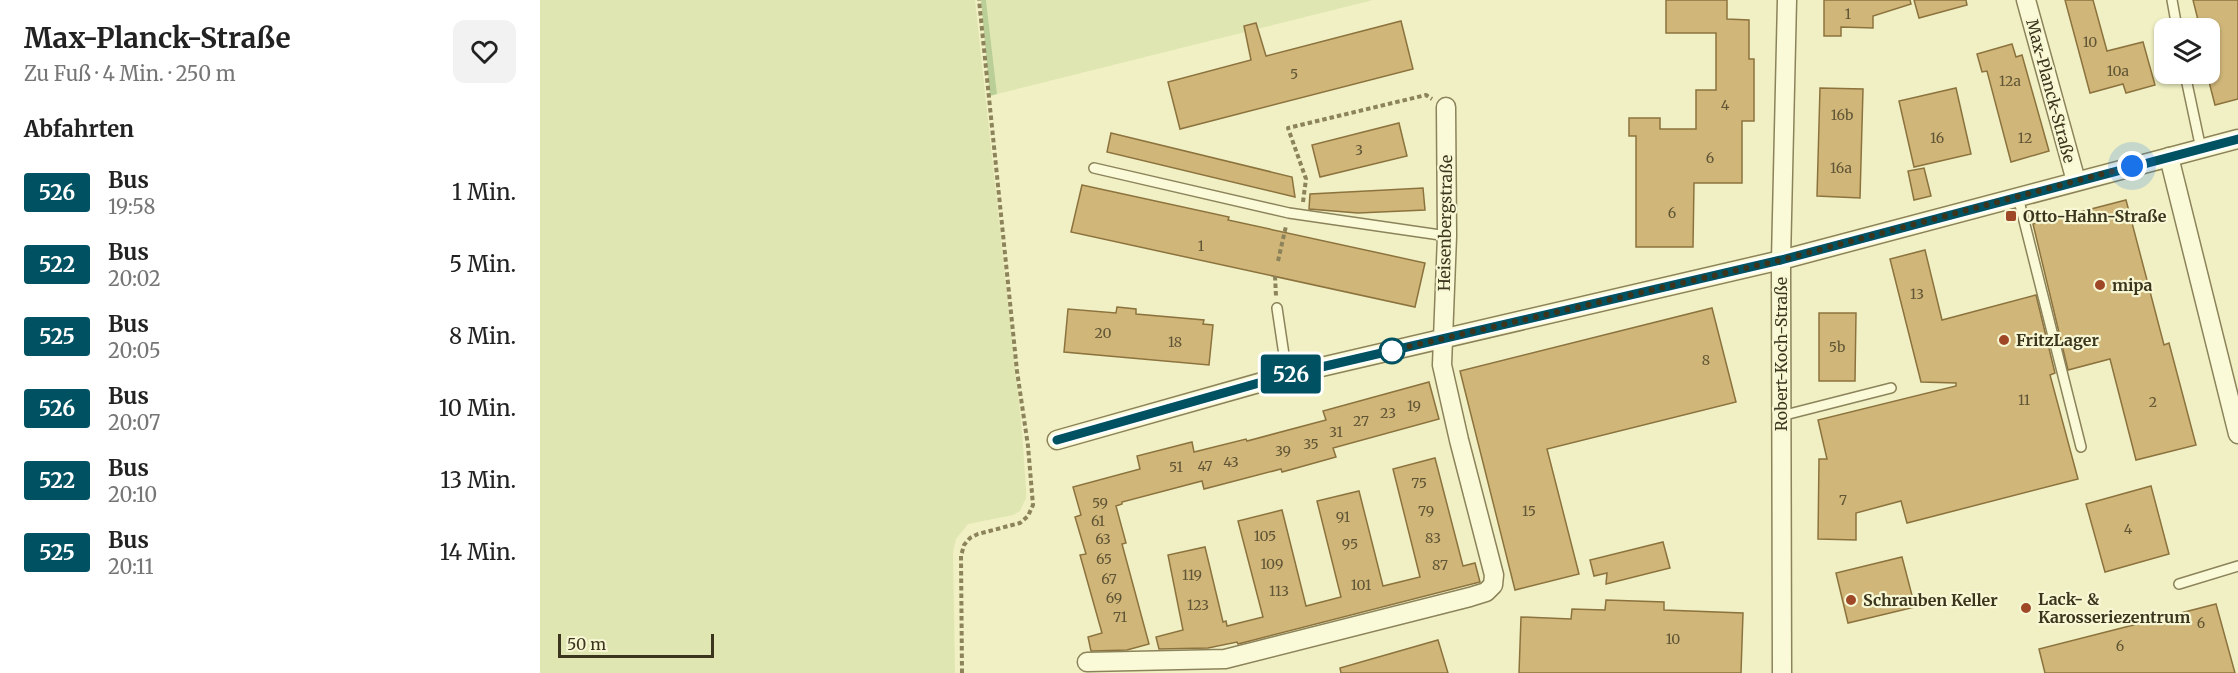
<!DOCTYPE html>
<html lang="de">
<head>
<meta charset="utf-8">
<style>
  body { margin:0; font-family:Merriweather,serif; background:#f2f2f2; color:#222; height:100vh; display:flex; flex-direction:column; font-size:22px; white-space:nowrap }
  * { box-sizing:border-box; margin:0 }
  p { font-size:20px; color:#767676 }
  .icon { flex:none; width:33px; height:33px; fill:none; stroke:currentColor; stroke-width:2; stroke-linecap:round; stroke-linejoin:round }
  .map { position:relative; flex:1; overflow:hidden }
  .drawer { display:flex; flex-direction:column; background:#fff; width:540px }
  .drawer>* { flex:none }
  .badge { padding:0 12px; border-radius:4px; font-size:21px; line-height:39px }
  .tools { position:absolute; left:1614px; top:18px; display:grid; gap:12px }
  .tools a { display:grid; place-items:center; width:66px; height:66px; border-radius:12px; background:#fff; box-shadow:0 2px 4px #0004; font-size:30px }
  .scale { position:absolute; left:18px; bottom:15px; width:156px; box-sizing:border-box; padding-left:6px; border:3px solid #3b351e; border-top:0; font-size:16px; line-height:21px; white-space:nowrap; color:#3b351e; -webkit-text-stroke:4px #f7f7d4; paint-order:stroke }
  .you { position:absolute; width:30px; height:30px; margin:-15px; border:4px solid #fff; border-radius:50%; background:#1a73e8; box-shadow:0 0 0 9px #1a73e833 }
  .map>.badge { position:absolute; translate:-50% -50%; box-shadow:0 0 0 3px #fff }
  h2 { padding:0 24px; font-size:22px; line-height:54px }
  .round { display:grid; place-items:center; flex:none; width:63px; height:63px; border-radius:12px; background:#f2f2f2 }
  .headline { display:flex; align-items:center; justify-content:space-between; height:102px; padding:0 24px }
  h1 { font-size:28px; font-weight:700; line-height:45px }
  ul { padding:0; list-style:none }
  li { display:flex; align-items:center; gap:18px; height:72px; padding:0 24px }
  li div { flex:1 }
  li b { display:block; font-size:22px }
  li em { font-style:normal }
  li .badge { min-width:66px; font-weight:700; text-align:center }
  main { display:flex; flex:1; min-height:0 }
  .map>svg:first-child { display:block }
</style>
</head>
<body>
<main>
<section class="drawer">
<div class="headline"><div><h1>Max-Planck-Straße</h1><p>Zu Fuß · 4 Min. · 250 m</p></div><a class="round"><svg class="icon" aria-label="heart" viewBox="0 0 24 24"><path d="M12 20l-8-8c-3-5 5-10 8-4 3-6 11-1 8 4z"/></svg></a></div>
<h2>Abfahrten</h2>
<ul>
<li><span class="badge" style="background:#005262;color:#fff">526</span><div><b>Bus</b><p>19:58</p></div><em>1 Min.</em></li>
<li><span class="badge" style="background:#005262;color:#fff">522</span><div><b>Bus</b><p>20:02</p></div><em>5 Min.</em></li>
<li><span class="badge" style="background:#005262;color:#fff">525</span><div><b>Bus</b><p>20:05</p></div><em>8 Min.</em></li>
<li><span class="badge" style="background:#005262;color:#fff">526</span><div><b>Bus</b><p>20:07</p></div><em>10 Min.</em></li>
<li><span class="badge" style="background:#005262;color:#fff">522</span><div><b>Bus</b><p>20:10</p></div><em>13 Min.</em></li>
<li><span class="badge" style="background:#005262;color:#fff">525</span><div><b>Bus</b><p>20:11</p></div><em>14 Min.</em></li>
</ul>
</section>
<div class="map">
<svg width="1698" height="673" viewBox="0 0 1698 673">
  <rect width="100%" height="100%" fill="#f0f0c4"/>
  <g fill="#e0e6b1">
    <path d="M0 0H435L482 431 486 489V498L480 511 473 515 428 524 416 539 413 552 415 673H0Z"/>
    <path d="M446 0H833L457 94Z"/>
  </g>
  <path fill="#b9cf97" d="M441 0H446L457 94 450 96Z"/>
  <g fill="#d0b679" stroke="#8c733e" stroke-width="1.5">
    <path d="M1126 0H1187V19L1209 20V59H1214V121H1202V183H1154L1153 247H1096V136H1089V118H1120V129H1156V90H1176V33H1126Z"/>
    <path d="M1284 0H1370L1371 4 1333 16V28L1301 27V36H1284Z"/>
    <path d="M1374 0H1426L1427 5 1379 18Z"/>
    <path d="M1525 0H1553L1567 51 1603 42 1615 85 1586 93 1583 84 1550 93Z"/>
    <path d="M1653 0H1698V99L1675 105 1667 74H1670V28H1660Z"/>
    <path d="M861 21 873 69 640 129 628 82 711 60 704 26 716 23 726 56Z"/>
    <path d="M1472 44 1476 57 1482 55 1509 151 1471 162 1447 71 1442 72 1437 54Z"/>
    <path d="M1280 88 1323 89 1320 198 1277 196Z"/>
    <path d="M1416 88 1431 154 1374 167 1359 101Z"/>
    <path d="M859 123 867 156 780 177 772 145Z"/>
    <path d="M571 133 752 177 755 197 567 152Z"/>
    <path d="M1384 168 1391 196 1374 200 1368 171Z"/>
    <path d="M542 185 689 217 688 220 885 263 875 307 531 232Z"/>
    <path d="M883 188 885 210 818 213 769 209 770 194Z"/>
    <path d="M1586 200 1624 345 1629 343 1656 445 1596 460 1570 359 1528 370 1493 224Z"/>
    <path d="M1385 250 1402 320 1496 295 1515 373 1510 375 1538 479 1367 523 1361 501 1316 513V540L1278 539 1279 459H1287L1278 420 1416 386V383L1381 382 1350 259Z"/>
    <path d="M577 307 596 309V314L664 320 663 324 673 325 669 365 524 352 528 309 576 313Z"/>
    <path d="M1172 308 1196 402 1007 449 1039 574 975 590 920 371Z"/>
    <path d="M1279 313H1316L1315 381H1279Z"/>
    <path d="M889 382 899 419 793 448 796 457 742 472 741 469 664 489 662 481 582 502V504L576 506 586 543 582 544 609 644 587 650 551 651 548 637 562 633 540 555 546 554 535 517 541 515 533 487 600 469 597 456 652 442 654 452 706 439 707 441 786 420 783 411Z"/>
    <path d="M895 458 923 566 935 563 940 582 698 644 697 642 668 648 619 649 616 637 643 630 628 555 665 547 683 622 686 621 687 626 723 617 698 521 742 510 766 606 801 597 777 501 819 491 843 586 880 577 853 469Z"/>
    <path d="M1611 486 1629 554 1565 572 1546 504Z"/>
    <path d="M1123 542 1130 568 1066 584 1067 573 1054 576 1050 560Z"/>
    <path d="M1362 557 1375 607 1308 623 1296 573Z"/>
    <path d="M1066 600 1124 602V610L1203 613 1201 673H979L981 617 1031 619 1032 609 1065 610Z"/>
    <path d="M1676 604 1695 673H1505L1499 649Z"/>
    <path d="M898 640 908 673H801L800 668Z"/>
  </g>
  <g fill="none" stroke-linecap="round" stroke-linejoin="round">
    <g stroke="#8c835a" stroke-width="12">
      <g id="lane">
        <path d="M1632 0 1637 28"/>
        <path d="M1645 74 1661 149"/>
        <path d="M554 168 749 213 907 236"/>
        <path d="M1478 197 1541 447"/>
        <path d="M737 308 747 375"/>
        <path d="M1241 416 1351 388"/>
        <path d="M1639 584 1698 566"/>
      </g>
    </g>
    <g stroke="#8c835a" stroke-width="21">
      <g id="street">
        <path d="M1486 0 1536 181"/>
        <path d="M1629 157 1698 434"/>
        <path d="M517 440 747 375 1241 260 1698 139"/>
        <path d="M547 662 685 659 930 597 946 592 953 585 954 575 919 440 902 365 907 236 906 107"/>
        <path d="M1242 673 1241 260 1247 0"/>
      </g>
    </g>
    <g stroke="#8c835a" stroke-width="4" stroke-dasharray="4.5 3" stroke-linecap="butt">
      <path d="M763 202 766 179 748 128 886 95 892 99"/>
      <path d="M738 261 746 226"/>
      <path d="M735 276 736 296"/>
      <path d="M422 673 421 556 424 545 430 538 438 534 480 523 488 516 493 505 488 446 477 371 439 0"/>
    </g>
    <use href="#lane" stroke="#fafad8" stroke-width="9"/>
    <use href="#street" stroke="#fafad8" stroke-width="18"/>
  </g>
  <g fill="none" stroke-linecap="round" stroke-linejoin="round">
    <g stroke="#fff" stroke-width="14">
      <path id="line" d="M517 440 747 375 1241 260 1698 139"/>
    </g>
    <use href="#line" stroke="#005262" stroke-width="9"/>
    <path stroke="#3b351e" stroke-width="6" stroke-dasharray="0 10.8" d="M852 351 845 352 1241 260 1592 166"/>
  </g>
  <g fill="#9e4827" stroke="#f7f7d4" stroke-width="2">
    <rect x="1465" y="210" width="12" height="12" rx="3"/>
    <circle cx="1560" cy="285" r="6"/>
    <circle cx="1464" cy="340" r="6"/>
    <circle cx="1311" cy="600" r="6"/>
    <circle cx="1486" cy="608" r="6"/>
  </g>
  <circle fill="#fff" stroke="#005262" stroke-width="3" cx="852" cy="351" r="12"/>
  <g text-anchor="middle" stroke-width="4.5" stroke-linejoin="round" paint-order="stroke">
    <g font-size="14" fill="#605535">
      <text x="1308" y="19">1</text>
      <text x="1550" y="47">10</text>
      <text x="1578" y="76">10a</text>
      <text x="754" y="79">5</text>
      <text x="1470" y="86">12a</text>
      <text x="1185" y="110">4</text>
      <text x="1302" y="120">16b</text>
      <text x="1397" y="143">16</text>
      <text x="1485" y="143">12</text>
      <text x="819" y="155">3</text>
      <text x="1170" y="163">6</text>
      <text x="1301" y="173">16a</text>
      <text x="1132" y="218">6</text>
      <text x="661" y="251">1</text>
      <text x="1377" y="299">13</text>
      <text x="563" y="338">20</text>
      <text x="635" y="347">18</text>
      <text x="1297" y="352">5b</text>
      <text x="1166" y="365">8</text>
      <text x="1484" y="405">11</text>
      <text x="1613" y="407">2</text>
      <text x="874" y="411">19</text>
      <text x="848" y="418">23</text>
      <text x="821" y="426">27</text>
      <text x="796" y="437">31</text>
      <text x="771" y="449">35</text>
      <text x="743" y="456">39</text>
      <text x="691" y="467">43</text>
      <text x="665" y="471">47</text>
      <text x="636" y="472">51</text>
      <text x="879" y="488">75</text>
      <text x="1303" y="505">7</text>
      <text x="560" y="508">59</text>
      <text x="886" y="516">79</text>
      <text x="989" y="516">15</text>
      <text x="803" y="522">91</text>
      <text x="558" y="526">61</text>
      <text x="1588" y="534">4</text>
      <text x="725" y="541">105</text>
      <text x="893" y="543">83</text>
      <text x="563" y="544">63</text>
      <text x="810" y="549">95</text>
      <text x="564" y="564">65</text>
      <text x="732" y="569">109</text>
      <text x="900" y="570">87</text>
      <text x="652" y="580">119</text>
      <text x="569" y="584">67</text>
      <text x="821" y="590">101</text>
      <text x="739" y="596">113</text>
      <text x="574" y="603">69</text>
      <text x="658" y="610">123</text>
      <text x="580" y="622">71</text>
      <text x="1661" y="628">6</text>
      <text x="1133" y="644">10</text>
      <text x="1580" y="651">6</text>
    </g>
    <g font-size="16" fill="#3b351e" stroke="#f7f7d4">
      <text transform="translate(1511 91) rotate(75)" y="6">Max-Planck-Straße</text>
      <text transform="translate(905 223) rotate(-89)" y="6">Heisenbergstraße</text>
      <text transform="translate(1241 354) rotate(-90)" y="6">Robert-Koch-Straße</text>
    </g>
    <g font-size="16" font-weight="bold" fill="#3b351e" stroke="#f7f7d4" text-anchor="start">
      <text x="1483" y="222">Otto-Hahn-Straße</text>
      <text x="1572" y="291">mipa</text>
      <text x="1476" y="346">FritzLager</text>
      <text x="1498" y="605">Lack- &amp;<tspan x="1498" dy="18">Karosseriezentrum</tspan></text>
      <text x="1323" y="606">Schrauben Keller</text>
    </g>
  </g>
</svg>
<div class="tools">
<a><svg class="icon" aria-label="layers" viewBox="0 0 24 24"><path d="M12 4l9 5-9 5-9-5zM3 14l9 5 9-5"/></svg></a>
</div>
<div class="scale">50 m</div>
<div class="you" style="left:1592px;top:166px"></div>
<b class="badge" style="left:751px;top:374px;background:#005262;color:#fff">526</b>
</div>
</main>
</body>
</html>
